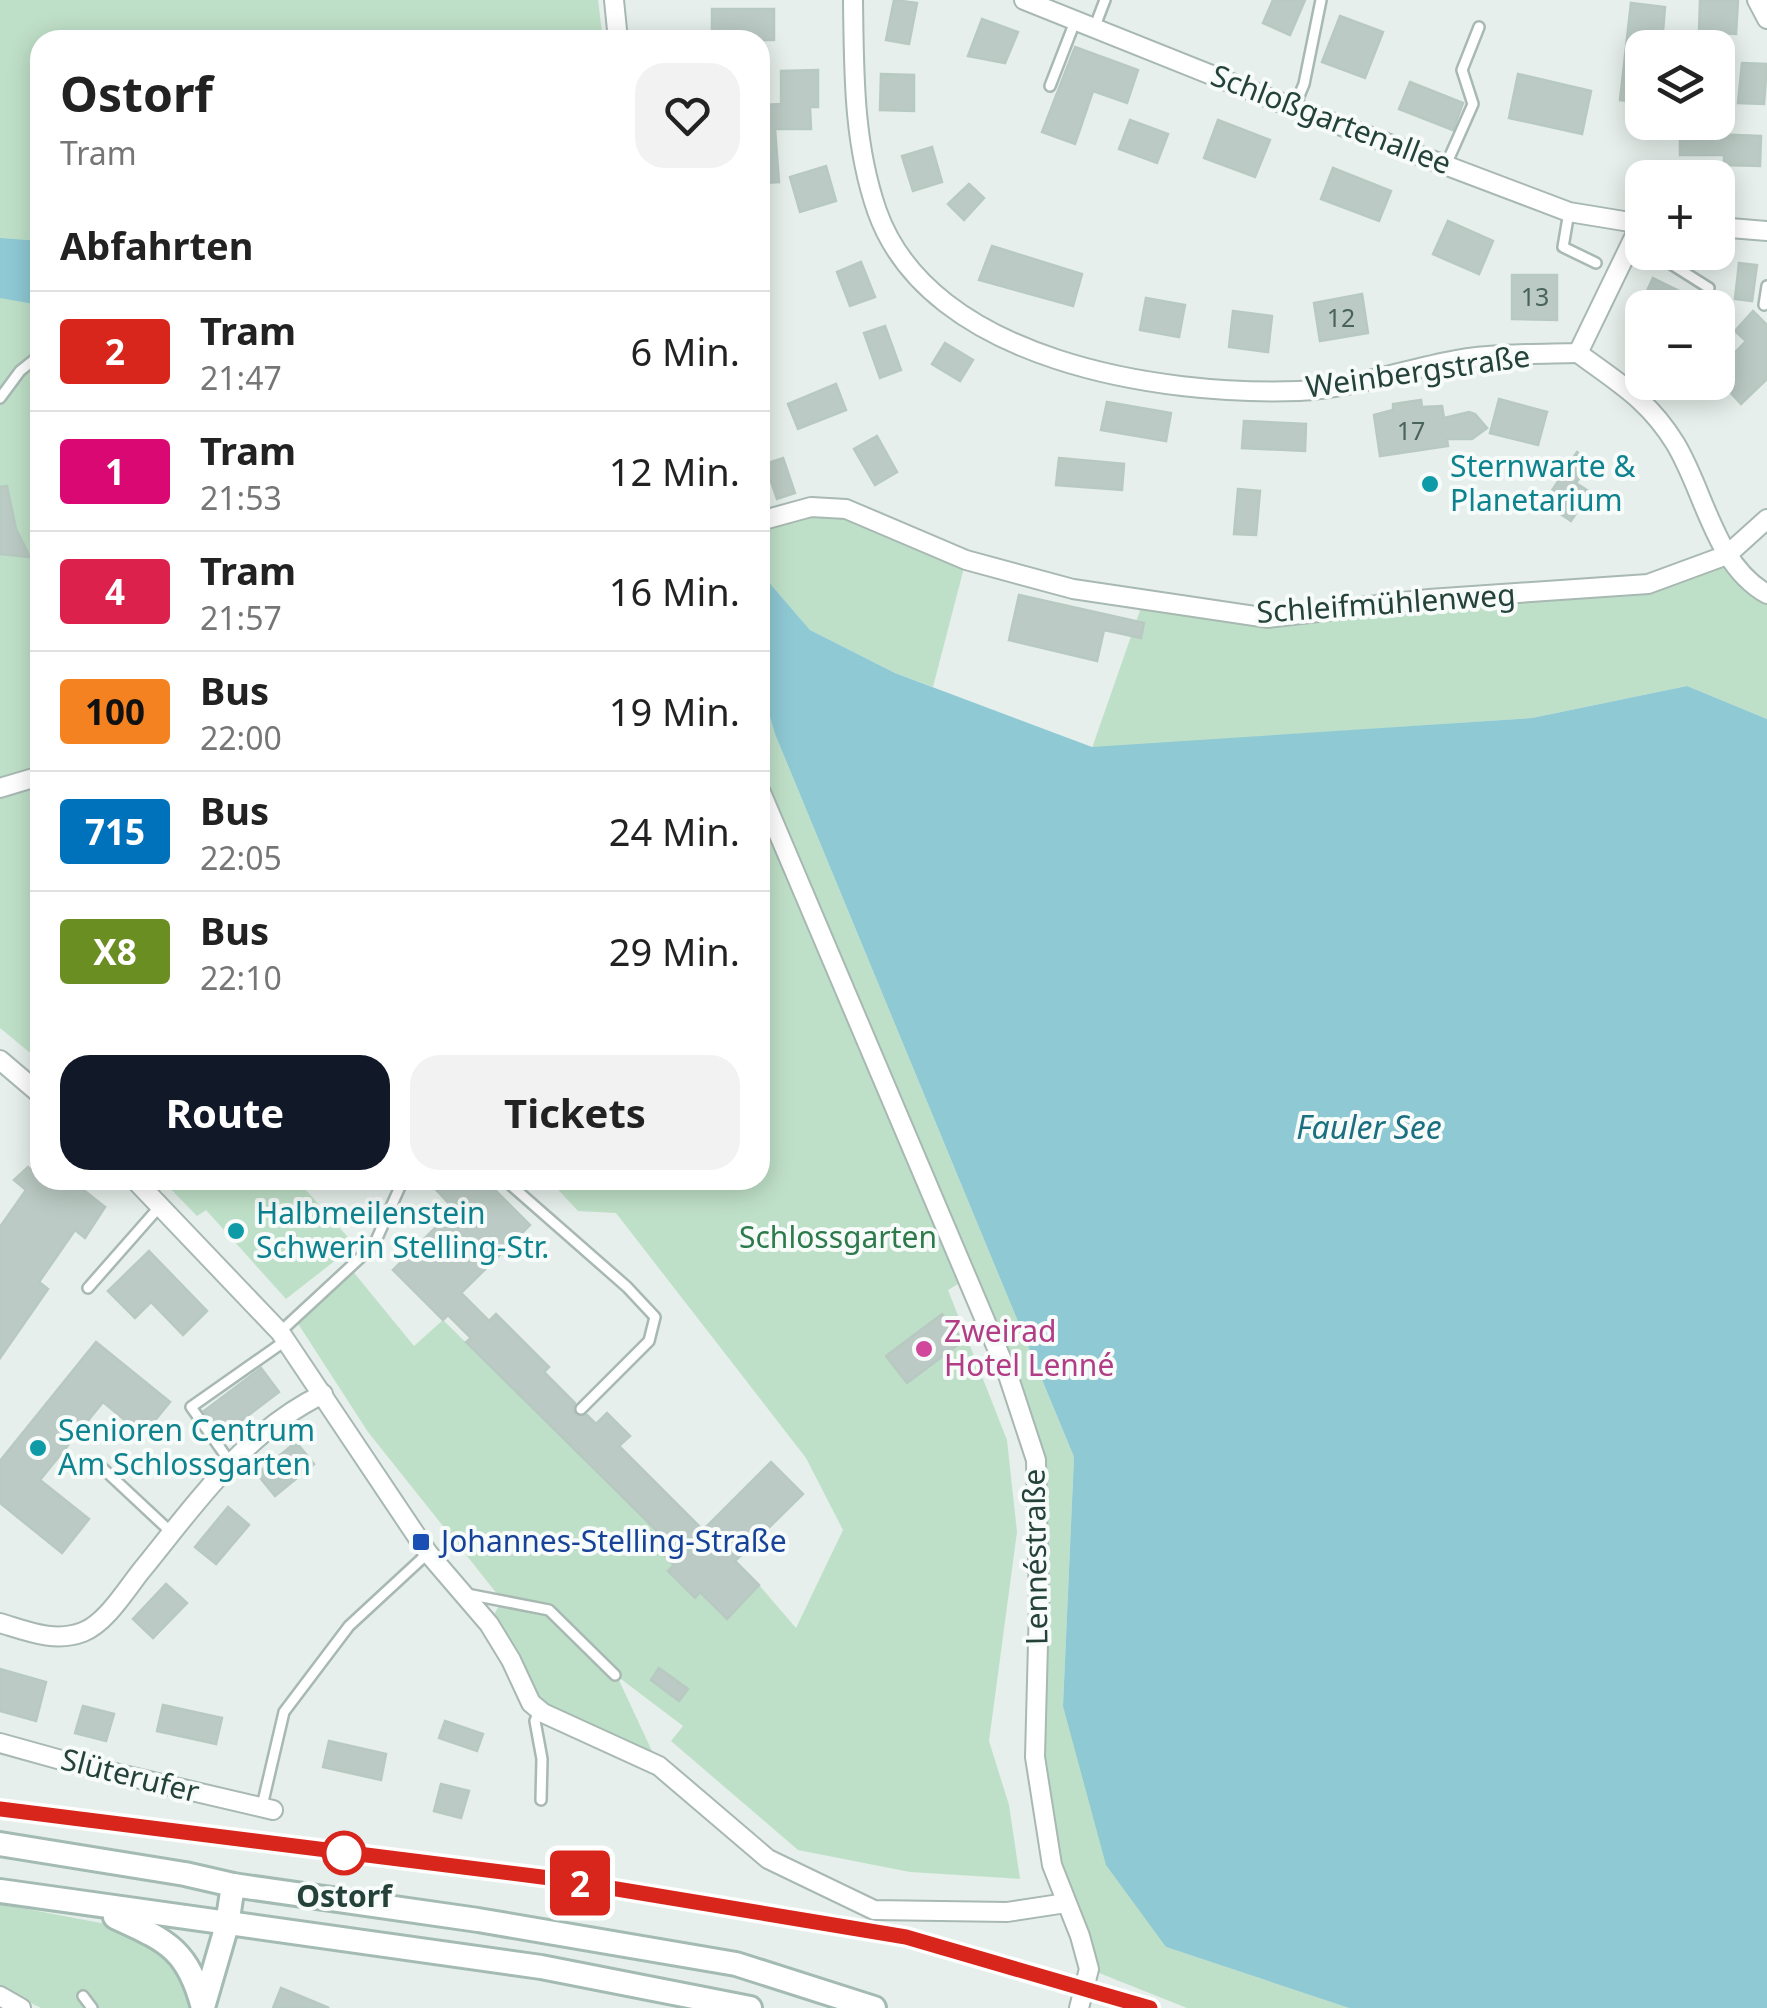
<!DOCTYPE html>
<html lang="de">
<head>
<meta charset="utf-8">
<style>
  body { margin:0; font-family:"Noto Sans",sans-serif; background:#f2f2f2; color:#222; height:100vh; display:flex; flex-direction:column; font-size:38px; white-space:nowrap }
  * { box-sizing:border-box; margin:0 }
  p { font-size:32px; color:#767676 }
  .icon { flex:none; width:55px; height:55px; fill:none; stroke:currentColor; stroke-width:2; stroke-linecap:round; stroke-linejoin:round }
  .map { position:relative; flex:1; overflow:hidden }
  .panel { position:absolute; left:30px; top:30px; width:740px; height:1160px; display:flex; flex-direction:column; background:#fff; border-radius:30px; box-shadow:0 5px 25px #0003 }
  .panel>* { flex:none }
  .badge { padding:0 20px; border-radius:8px; font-size:35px; line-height:65px }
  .controls { position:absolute; left:1625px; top:30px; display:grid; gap:20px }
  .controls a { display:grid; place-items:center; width:110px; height:110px; border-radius:20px; background:#fff; box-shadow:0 5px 25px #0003; font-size:50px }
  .map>.badge { position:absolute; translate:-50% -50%; box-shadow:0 0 0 5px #fff }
  h2 { padding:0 30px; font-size:38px; line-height:90px }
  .round { display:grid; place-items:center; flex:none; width:105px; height:105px; border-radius:30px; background:#f2f2f2 }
  .headline { display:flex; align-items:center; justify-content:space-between; height:170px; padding:0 30px }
  h1 { font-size:48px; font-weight:700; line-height:75px }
  .cta { display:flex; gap:20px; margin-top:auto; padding:20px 30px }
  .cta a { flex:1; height:115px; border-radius:30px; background:#111827; color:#fff; font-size:40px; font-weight:700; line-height:115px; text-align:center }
  .cta a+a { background:#f2f2f2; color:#222 }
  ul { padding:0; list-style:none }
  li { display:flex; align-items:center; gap:30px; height:120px; padding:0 30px; border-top:2px solid #e0e0e0 }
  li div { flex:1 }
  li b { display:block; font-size:38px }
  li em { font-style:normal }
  li .badge { min-width:110px; font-weight:700; text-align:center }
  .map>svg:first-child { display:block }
</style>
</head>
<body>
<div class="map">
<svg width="1767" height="2008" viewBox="0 0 1767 2008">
  <rect width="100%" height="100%" fill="#e6efeb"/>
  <g fill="#bfe0c8">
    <path d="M0 0H598L603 40H40V1061L0 1028Z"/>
    <path d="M846 509 966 560 933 687 895 673 810 630 760 572V529Z"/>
    <path d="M1727 555 1767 594V719L1687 686 1532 718 1092 748 1143 602 1268 618 1648 584Z"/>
    <path d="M760 683 775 734 1074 1457 1063 1706 1166 1947 1349 2008H1187L1089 1969 1035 1757 1036 1460 963 1281 948 1290 1007 1440 1017 1532 989 1741 1009 1805 1020 1879 910 1872 798 1850 671 1741 683 1726 617 1676 659 1766 569 1726 524 1685 489 1624 502 1600 368 1432 295 1319 351 1269 414 1346 443 1320 657 1531 649 1540 674 1565 668 1572 694 1597 700 1592 736 1610 759 1585 796 1628 843 1530 806 1458 616 1213 578 1211 549 1180H760Z"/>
    <path d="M162 1180H297L355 1245 286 1299 206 1210 197 1216Z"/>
    <path d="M0 1904 149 1932 170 1944 203 2008H41L0 1988Z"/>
  </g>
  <g fill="#8ec9d4">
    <path d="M0 238 40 241V305L0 298Z"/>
    <path d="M760 572 810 630 895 673 1092 747 1532 718 1687 686 1767 719V2008H1349L1166 1947 1106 1865 1063 1706 1074 1457 775 734 760 683Z"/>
  </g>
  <g fill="#bbcac4" stroke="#b8c9c2" stroke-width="2.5">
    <path d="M894 0 917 3 909 44 886 40Z"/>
    <path d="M1273 0H1305L1290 35 1263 23Z"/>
    <path d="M1700 0H1738L1736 34 1699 32Z"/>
    <path d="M1631 3 1665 7 1663 31 1645 30 1642 102 1620 100Z"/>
    <rect x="712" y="9" width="62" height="31"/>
    <path d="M1340 16 1383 32 1365 78 1322 62Z"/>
    <path d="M982 19 1018 32 1005 63 968 56Z"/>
    <path d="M1075 47 1138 70 1127 103 1093 91 1075 144 1042 132Z"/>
    <path d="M1742 63 1767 64 1764 104 1738 103Z"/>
    <path d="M818 70V107H810L811 129H775L779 182 760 183V105L781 104V71Z"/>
    <path d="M881 74 914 75V111L880 110Z"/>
    <path d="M1518 74 1591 91 1582 134 1509 118Z"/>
    <path d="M1410 82 1463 103 1453 130 1399 109Z"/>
    <path d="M1130 120 1168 134 1157 163 1119 149Z"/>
    <path d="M1218 120 1270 140 1255 177 1204 158Z"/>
    <path d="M1680 129H1709V134L1761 136 1760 166 1724 165V155H1680Z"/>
    <path d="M932 147 942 182 913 191 902 156Z"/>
    <path d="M826 166 836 201 800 212 790 177Z"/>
    <path d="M1333 168 1391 191 1379 221 1321 199Z"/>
    <path d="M969 184 984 198 964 220 948 204Z"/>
    <path d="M1448 221 1493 241 1479 274 1433 254Z"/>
    <path d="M992 246 1082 274 1073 306 979 280Z"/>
    <path d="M861 262 875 297 850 306 837 272Z"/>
    <path d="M1739 263 1757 265 1752 301 1735 299Z"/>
    <path d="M1512 275H1557V320L1512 319Z"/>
    <path d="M1653 278 1714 308H1639Z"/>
    <path d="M1362 294 1368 333 1320 341 1314 303Z"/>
    <path d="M1146 298 1185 305 1179 337 1140 330Z"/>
    <path d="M1233 311 1272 316 1268 352 1229 347Z"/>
    <path d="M1753 311 1767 325V379L1741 404 1731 393 1735 389 1718 370 1746 341 1735 331Z"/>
    <path d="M885 326 901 370 880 378 864 333Z"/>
    <path d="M945 343 973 360 960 381 932 364Z"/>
    <path d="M836 384 846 410 798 429 788 404Z"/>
    <path d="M1499 399 1547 412 1538 445 1490 433Z"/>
    <path d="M1421 400 1422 407 1442 406 1444 418 1469 412 1475 414 1487 428 1472 439H1447L1448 446 1380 456 1374 415 1393 410V404Z"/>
    <path d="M1107 402 1171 413 1166 441 1101 430Z"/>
    <path d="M1244 421 1306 424 1305 451 1242 448Z"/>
    <path d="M877 436 897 472 875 485 854 449Z"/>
    <path d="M1577 452 1591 461 1576 483 1590 492 1571 521 1544 503Z"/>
    <path d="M783 458 795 493 777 499 765 464Z"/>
    <path d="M1059 458 1124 464 1122 490 1056 485Z"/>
    <path d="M7 486 16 529 30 557 0 554V487Z"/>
    <path d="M1238 489 1260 491 1256 535 1234 534Z"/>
    <path d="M1019 595 1144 623 1141 638 1104 630 1097 661 1009 640Z"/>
    <path d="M40 1158V1180H71L105 1207 85 1238 75 1230 39 1282 48 1289 0 1358V1227L26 1190 14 1180 28 1167 31 1170Z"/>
    <path d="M427 1180H485L530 1225 461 1293 489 1321 496 1314 549 1367 544 1372 575 1403 573 1410 576 1415H587L596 1424 607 1413 630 1436 619 1446 703 1530 771 1462 803 1494 735 1561 759 1585 727 1619 700 1592 695 1598 668 1571 674 1565 648 1539 657 1531 466 1342 471 1338 448 1315 443 1320 393 1270 454 1209Z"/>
    <path d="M149 1251 207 1311 183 1335 151 1302 135 1318 108 1291Z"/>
    <path d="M942 1314 963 1341 907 1383 886 1356Z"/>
    <path d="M96 1342 170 1402 143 1435 103 1402 40 1480 89 1519 62 1553 0 1503V1461Z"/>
    <path d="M261 1368 279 1392 221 1436 204 1411Z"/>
    <path d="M296 1442 314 1464 275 1496 257 1474Z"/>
    <path d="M228 1507 249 1525 216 1564 195 1547Z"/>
    <path d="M166 1584 187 1603 153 1638 133 1619Z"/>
    <path d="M659 1668 688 1689 679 1701 651 1680Z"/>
    <path d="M0 1669 46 1682 36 1721 0 1711Z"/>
    <path d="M163 1705 222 1718 216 1744 157 1731Z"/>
    <path d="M83 1706 114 1714 106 1741 75 1733Z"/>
    <path d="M445 1721 483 1734 477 1751 439 1738Z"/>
    <path d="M329 1741 386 1754 381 1780 323 1767Z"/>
    <path d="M441 1784 469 1791 461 1818 434 1811Z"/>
    <path d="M281 1988 329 2008H273Z"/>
  </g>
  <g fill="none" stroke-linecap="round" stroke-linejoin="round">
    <g stroke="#a8b8b2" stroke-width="14">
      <g id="lane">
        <path d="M1095 26 1105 0"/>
        <path d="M1050 86 1076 19"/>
        <path d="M1294 108 1304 84 1321 0"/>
        <path d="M1446 165 1473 104 1462 70 1479 27"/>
        <path d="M1569 212 1563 247 1596 263"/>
        <path d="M1661 252 1660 257 1709 288"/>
        <path d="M1764 305 1767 286"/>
        <path d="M0 398 20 371 40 355"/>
        <path d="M505 1180 627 1287 655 1317 649 1341 581 1409"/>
        <path d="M88 1288 161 1205"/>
        <path d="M280 1332 374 1245 403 1180"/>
        <path d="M96 1462 172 1533"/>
        <path d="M230 1462 191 1407 285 1341"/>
        <path d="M467 1594 549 1610 615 1675"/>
        <path d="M539 1710 535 1721 542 1759 541 1800"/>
        <path d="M262 1806 284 1712 349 1626 428 1553"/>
        <path d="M83 1996 92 2008"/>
      </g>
    </g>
    <g stroke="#a8b8b2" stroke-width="22">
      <g id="street">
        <path d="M614 0 618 40"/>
        <path d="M853 0C854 71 853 142 877 211 930 361 1161 396 1299 391 1350 389 1406 369 1456 360 1496 353 1537 354 1578 353L1640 225"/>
        <path d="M1024 0 1294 108 1569 212 1642 224"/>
        <path d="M1757 0 1767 19"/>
        <path d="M1718 227 1767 231"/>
        <path d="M1578 353C1618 383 1648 399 1675 443 1705 492 1714 564 1767 594"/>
        <path d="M760 521 811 507 846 509 966 560 1073 589 1268 618 1429 599 1648 584 1727 555 1767 519"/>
        <path d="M0 788 40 776"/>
        <path d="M760 790 1007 1372 1036 1460 1039 1605 1035 1757 1052 1865 1080 1936 1089 1969 1079 2008"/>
        <path d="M0 1060 40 1094"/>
        <path d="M135 1180 280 1332 428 1553 489 1624 511 1660 531 1703 543 1713 659 1766 768 1859 874 1910 1007 1912 1066 1903"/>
        <path d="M0 1623C27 1631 55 1643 83 1632 106 1623 126 1590 141 1571 195 1505 244 1432 323 1394"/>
        <path d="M0 1743 72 1763 273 1810"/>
        <path d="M0 1996 21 2008"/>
      </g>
    </g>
    <g stroke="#a4bbb3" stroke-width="28">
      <g id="secondary">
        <path d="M0 1844 185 1874 233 1885 478 1920 736 1964 874 2008"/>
        <path d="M0 1891 541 1967 750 2008"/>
        <path d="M115 1917C167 1941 188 1949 203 2008"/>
        <path d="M204 2004 227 1925 233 1885"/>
      </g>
    </g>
    <use href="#lane" stroke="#fff" stroke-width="9"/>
    <use href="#street" stroke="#fff" stroke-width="18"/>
    <use href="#secondary" stroke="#fff" stroke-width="22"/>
    <path stroke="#5f7d75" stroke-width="2.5" d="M0 1809 550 1878 906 1937 1150 2008"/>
  </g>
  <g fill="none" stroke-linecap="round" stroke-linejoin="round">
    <g stroke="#fff" stroke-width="22">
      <path id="line" d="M0 1809 550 1878 906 1937 1150 2008"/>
    </g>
    <use href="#line" stroke="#d9261c" stroke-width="15"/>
  </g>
  <g fill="#0f9aa8" stroke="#f7fbf9" stroke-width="4">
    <circle cx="1430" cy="484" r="10"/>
    <circle cx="236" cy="1231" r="10"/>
    <circle cx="38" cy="1448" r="10"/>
  </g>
  <circle fill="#d1479c" stroke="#f7fbf9" stroke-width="4" cx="924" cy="1349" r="10"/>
  <rect fill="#1a4fb4" stroke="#f7fbf9" stroke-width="4" x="411" y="1532" width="20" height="20" rx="5"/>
  <circle fill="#fff" stroke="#d9261c" stroke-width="5" cx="344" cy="1853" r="20"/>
  <g text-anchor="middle" stroke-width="8" stroke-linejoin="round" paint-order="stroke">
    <g font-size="25" fill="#4a645c">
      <text x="1535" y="306">13</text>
      <text x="1341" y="327">12</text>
      <text x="1411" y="440">17</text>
    </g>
    <g font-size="30" fill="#24423a" stroke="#f7fbf9">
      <text transform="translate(1331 120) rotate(21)" y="10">Schloßgartenallee</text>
      <text transform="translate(1418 372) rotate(-8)" y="10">Weinbergstraße</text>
      <text transform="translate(1386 604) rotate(-4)" y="10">Schleifmühlenweg</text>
      <text transform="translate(1036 1557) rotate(-91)" y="10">Lennéstraße</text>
      <text transform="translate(130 1776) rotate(14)" y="10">Slüterufer</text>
    </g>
    <g font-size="30" fill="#0d838f" stroke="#f7fbf9" text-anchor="start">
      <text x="1450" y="477">Sternwarte &amp;<tspan x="1450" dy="34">Planetarium</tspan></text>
      <text x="256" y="1224">Halbmeilenstein<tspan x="256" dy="34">Schwerin Stelling-Str.</tspan></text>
      <text x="58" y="1441">Senioren Centrum<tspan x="58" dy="34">Am Schlossgarten</tspan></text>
    </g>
    <g font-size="30" fill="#2d7a4b" stroke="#f7fbf9">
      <text x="838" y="1248">Schlossgarten</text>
    </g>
    <g font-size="30" fill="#b23c85" stroke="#f7fbf9" text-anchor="start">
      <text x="944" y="1342">Zweirad<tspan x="944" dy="34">Hotel Lenné</tspan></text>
    </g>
    <g font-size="30" fill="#164399" stroke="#f7fbf9" text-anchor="start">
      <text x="441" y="1552">Johannes-Stelling-Straße</text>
    </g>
    <g font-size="30" font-weight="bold" fill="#24423a" stroke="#f7fbf9">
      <text x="344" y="1907">Ostorf</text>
    </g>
    <g font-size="32" font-style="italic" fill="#1c6f80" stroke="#f7fbf9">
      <text x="1369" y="1139">Fauler See</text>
    </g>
  </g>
</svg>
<div class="controls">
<a><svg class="icon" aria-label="layers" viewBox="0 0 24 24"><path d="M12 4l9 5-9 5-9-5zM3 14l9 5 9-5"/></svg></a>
<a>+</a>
<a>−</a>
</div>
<b class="badge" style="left:580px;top:1883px;background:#d9261c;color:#fff">2</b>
<section class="panel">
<div class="headline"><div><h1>Ostorf</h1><p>Tram</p></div><a class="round"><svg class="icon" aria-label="heart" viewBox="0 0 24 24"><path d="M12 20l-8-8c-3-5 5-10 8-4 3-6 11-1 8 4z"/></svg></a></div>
<h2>Abfahrten</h2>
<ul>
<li><span class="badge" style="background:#d9261c;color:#fff">2</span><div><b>Tram</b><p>21:47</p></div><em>6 Min.</em></li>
<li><span class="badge" style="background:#da0873;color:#fff">1</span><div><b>Tram</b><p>21:53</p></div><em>12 Min.</em></li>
<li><span class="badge" style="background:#db214c;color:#fff">4</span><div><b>Tram</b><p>21:57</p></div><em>16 Min.</em></li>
<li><span class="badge" style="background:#f58220;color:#111">100</span><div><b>Bus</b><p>22:00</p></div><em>19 Min.</em></li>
<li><span class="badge" style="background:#0072bc;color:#fff">715</span><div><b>Bus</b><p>22:05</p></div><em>24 Min.</em></li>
<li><span class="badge" style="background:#6b8e23;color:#fff">X8</span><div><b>Bus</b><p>22:10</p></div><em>29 Min.</em></li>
</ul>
<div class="cta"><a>Route</a><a>Tickets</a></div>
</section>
</div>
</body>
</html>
